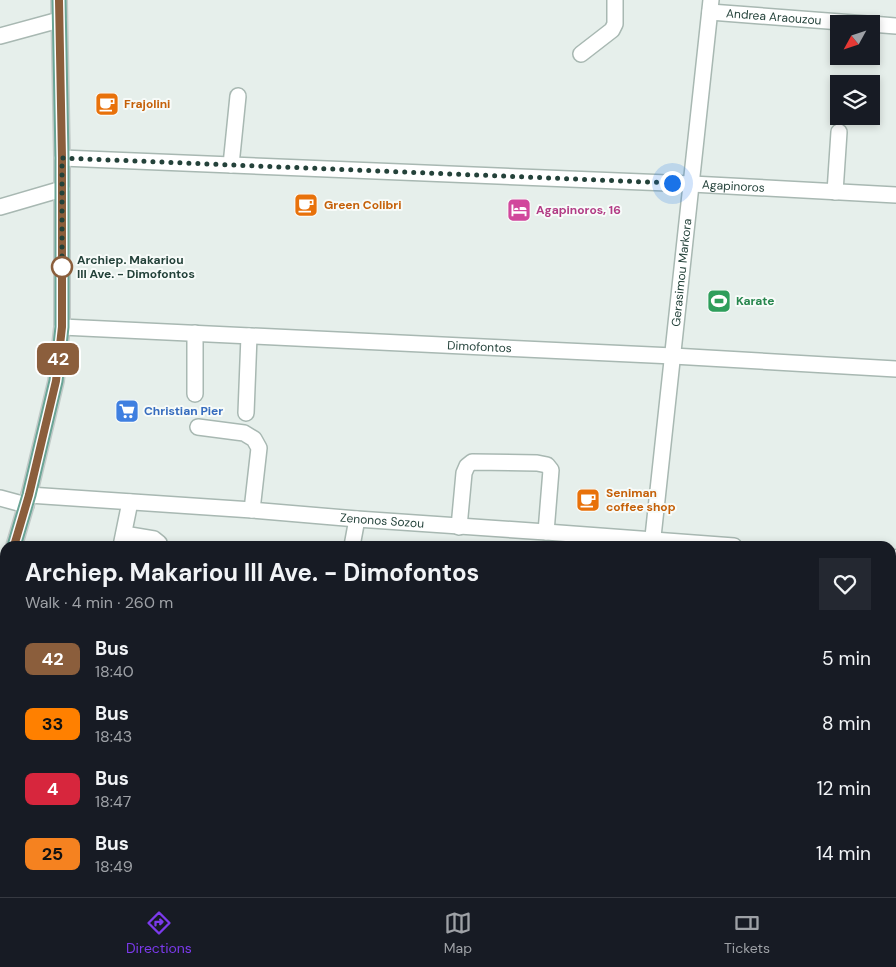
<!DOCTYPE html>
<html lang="en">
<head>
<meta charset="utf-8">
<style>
  body { margin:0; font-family:"DM Sans",sans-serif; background:#242831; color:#f1f3f6; height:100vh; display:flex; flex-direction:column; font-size:19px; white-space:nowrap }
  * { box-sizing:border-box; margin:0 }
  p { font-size:16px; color:#9ea1a6 }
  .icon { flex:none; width:28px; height:28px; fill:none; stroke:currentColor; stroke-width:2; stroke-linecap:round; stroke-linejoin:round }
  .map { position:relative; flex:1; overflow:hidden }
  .details { position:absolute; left:0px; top:541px; width:896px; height:356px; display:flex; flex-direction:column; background:#171b24; border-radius:15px 15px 0 0; box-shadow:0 2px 8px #0003 }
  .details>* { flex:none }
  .badge { padding:0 10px; border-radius:8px; font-size:18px; line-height:32px }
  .needle { width:32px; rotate:230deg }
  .buttons { position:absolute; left:830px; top:15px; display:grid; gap:10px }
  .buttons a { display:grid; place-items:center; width:50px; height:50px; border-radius:0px; background:#171b24; box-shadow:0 2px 8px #0003; font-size:25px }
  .you { position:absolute; width:25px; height:25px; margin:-12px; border:4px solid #fff; border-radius:50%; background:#1a73e8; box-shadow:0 0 0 8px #1a73e833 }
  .map>.badge { position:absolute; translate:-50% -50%; box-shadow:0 0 0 2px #fff }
  .round { display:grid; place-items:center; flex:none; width:52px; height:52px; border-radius:0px; background:#242831 }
  .headline { display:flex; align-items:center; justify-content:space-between; height:85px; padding:0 25px }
  h1 { font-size:24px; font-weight:700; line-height:38px }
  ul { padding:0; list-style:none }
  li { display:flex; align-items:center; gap:15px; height:65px; padding:0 25px }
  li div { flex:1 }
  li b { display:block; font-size:19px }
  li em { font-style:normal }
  li .badge { min-width:55px; font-weight:700; text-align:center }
  .dock { display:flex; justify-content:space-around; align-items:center; height:70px; border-top:1px solid #363941; background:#171b24; font-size:14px; color:#9ea1a6 }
  .dock a { display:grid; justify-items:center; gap:2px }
  .dock .current { color:#7c3aed }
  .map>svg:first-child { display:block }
</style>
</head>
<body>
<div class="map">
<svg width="896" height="897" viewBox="0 0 896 897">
  <rect width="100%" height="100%" fill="#e6efeb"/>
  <path fill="#bfe0c8" d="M5 685V850L0 846V701Z"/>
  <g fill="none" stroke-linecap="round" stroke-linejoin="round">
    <g stroke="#a8b8b2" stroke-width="18">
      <g id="minor">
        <path id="s1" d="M710 12 867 24"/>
        <path d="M871 24 896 26"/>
        <path d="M0 36 59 20"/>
        <path d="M581 54 612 30 615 24V0"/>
        <path id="s2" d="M62 158 692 184 896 195"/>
        <path d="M231 165 238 96"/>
        <path d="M835 192 839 132"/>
        <path d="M0 207 62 189"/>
        <path id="s3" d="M62 327 673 356 896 369"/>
        <path d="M195 333V394"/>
        <path d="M246 413 249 336"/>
        <path d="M198 427 244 433 254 439 259 448 252 510"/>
        <path id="s4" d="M29 495 252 510 357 519 546 532 734 546"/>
        <path d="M0 498 26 505"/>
        <path d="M459 527 464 473 467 466 472 462 537 463 547 465 551 470 546 532"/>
        <path d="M124 534 154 539 159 543V546"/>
        <path d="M121 546 130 502"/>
        <path d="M352 546 357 519"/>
        <path id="s5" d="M652 546 711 0"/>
        <path d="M891 557 896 558"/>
        <path d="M891 706H896"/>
        <path d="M891 856H896"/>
        <path d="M639 892 640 897"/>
        <path d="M279 897 281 892"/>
        <path d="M313 897 314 892"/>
        <path d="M360 897 361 892"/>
        <path d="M407 897 408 892"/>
      </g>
    </g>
    <g stroke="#c2cac8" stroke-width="18">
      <g id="major">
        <path d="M14 546 29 495 56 381 62 327V158L59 0"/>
        <path d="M0 594 5 577"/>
      </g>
    </g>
    <use href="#minor" stroke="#fff" stroke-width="15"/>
    <use href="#major" stroke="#6aa596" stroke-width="15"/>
  </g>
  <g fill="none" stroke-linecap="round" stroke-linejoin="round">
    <g stroke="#fff" stroke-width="11">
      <path id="line" d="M14 546 29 495 56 381 62 327V158L59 0"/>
    </g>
    <use href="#line" stroke="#8b5e3c" stroke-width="8"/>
    <path stroke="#24423a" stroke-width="5" stroke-dasharray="0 9" d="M62 267V275V158L672 183"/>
  </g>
  <defs>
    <g id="cafe-square" transform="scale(1.25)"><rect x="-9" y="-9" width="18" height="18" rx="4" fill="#e8710a" stroke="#f7fbf9"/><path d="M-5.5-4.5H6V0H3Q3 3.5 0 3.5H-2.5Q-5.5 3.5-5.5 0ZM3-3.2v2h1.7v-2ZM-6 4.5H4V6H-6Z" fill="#fff"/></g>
    <g id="hotel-square" transform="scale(1.25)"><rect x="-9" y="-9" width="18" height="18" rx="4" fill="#d1479c" stroke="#f7fbf9"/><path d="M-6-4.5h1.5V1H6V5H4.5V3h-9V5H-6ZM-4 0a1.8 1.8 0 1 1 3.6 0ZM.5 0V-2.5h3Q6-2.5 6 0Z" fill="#fff"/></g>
    <g id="stadium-square" transform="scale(1.25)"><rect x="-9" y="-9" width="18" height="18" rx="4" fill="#2e9e5b" stroke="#f7fbf9"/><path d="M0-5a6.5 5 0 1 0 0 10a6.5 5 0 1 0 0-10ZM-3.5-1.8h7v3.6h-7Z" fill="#fff"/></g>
    <g id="supermarket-square" transform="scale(1.25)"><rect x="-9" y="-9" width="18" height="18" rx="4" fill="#3f7fe0" stroke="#f7fbf9"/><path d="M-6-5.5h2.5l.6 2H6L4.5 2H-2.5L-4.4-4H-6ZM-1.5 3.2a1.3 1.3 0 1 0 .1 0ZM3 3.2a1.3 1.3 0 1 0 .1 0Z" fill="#fff"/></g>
  </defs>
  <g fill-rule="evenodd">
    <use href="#cafe-square" x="107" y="104"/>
    <use href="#cafe-square" x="306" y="205"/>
    <use href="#hotel-square" x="519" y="210"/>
    <use href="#stadium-square" x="719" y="301"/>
    <use href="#supermarket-square" x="127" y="411"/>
    <use href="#cafe-square" x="588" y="500"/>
  </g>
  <circle fill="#fff" stroke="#8b5e3c" stroke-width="2.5" cx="62" cy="267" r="10"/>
  <g text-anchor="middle" stroke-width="4" stroke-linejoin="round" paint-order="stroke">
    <g font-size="12" fill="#24423a" stroke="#f7fbf9">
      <text dy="4" stroke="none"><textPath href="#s1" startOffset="64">Andrea Araouzou</textPath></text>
      <text dy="4" stroke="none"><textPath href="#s2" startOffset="672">Agapinoros</textPath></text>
      <text dy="4" stroke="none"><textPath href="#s5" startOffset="275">Gerasimou Markora</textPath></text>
      <text dy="4" stroke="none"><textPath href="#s3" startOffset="418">Dimofontos</textPath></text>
      <text dy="4" stroke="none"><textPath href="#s4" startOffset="354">Zenonos Sozou</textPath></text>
    </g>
    <g font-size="12" font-weight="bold" fill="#c56008" stroke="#f7fbf9" text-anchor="start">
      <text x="124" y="108">Frajolini</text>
      <text x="324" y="209">Green Colibri</text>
      <text x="606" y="497">Seniman<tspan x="606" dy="14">coffee shop</tspan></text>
    </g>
    <g font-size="12" font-weight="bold" fill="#b23c85" stroke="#f7fbf9" text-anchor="start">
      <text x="536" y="214">Agapinoros, 16</text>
    </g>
    <g font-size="12" font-weight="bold" fill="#24423a" stroke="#f7fbf9" text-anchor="start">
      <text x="77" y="264">Archiep. Makariou<tspan x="77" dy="14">III Ave. - Dimofontos</tspan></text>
    </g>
    <g font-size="12" font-weight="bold" fill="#27864d" stroke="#f7fbf9" text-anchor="start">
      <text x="736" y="305">Karate</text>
    </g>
    <g font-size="12" font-weight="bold" fill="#366cbe" stroke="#f7fbf9" text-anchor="start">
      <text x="144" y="415">Christian Pier</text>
    </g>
  </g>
</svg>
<div class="buttons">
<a><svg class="needle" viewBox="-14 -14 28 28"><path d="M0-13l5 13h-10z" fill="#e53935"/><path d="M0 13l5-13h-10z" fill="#9ea1a6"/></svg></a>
<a><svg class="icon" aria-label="layers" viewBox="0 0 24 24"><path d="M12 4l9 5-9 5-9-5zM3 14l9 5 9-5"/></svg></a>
</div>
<div class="you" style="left:672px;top:183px"></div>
<b class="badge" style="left:58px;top:359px;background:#8b5e3c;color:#fff">42</b>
<section class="details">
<div class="headline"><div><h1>Archiep. Makariou III Ave. - Dimofontos</h1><p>Walk · 4 min · 260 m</p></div><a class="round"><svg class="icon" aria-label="heart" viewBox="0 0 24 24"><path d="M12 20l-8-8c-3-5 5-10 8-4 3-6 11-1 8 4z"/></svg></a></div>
<ul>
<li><span class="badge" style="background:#8b5e3c;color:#fff">42</span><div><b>Bus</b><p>18:40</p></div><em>5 min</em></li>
<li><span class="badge" style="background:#ff8000;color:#111">33</span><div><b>Bus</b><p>18:43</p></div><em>8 min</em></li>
<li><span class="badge" style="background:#d7263d;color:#fff">4</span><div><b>Bus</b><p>18:47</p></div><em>12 min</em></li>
<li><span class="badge" style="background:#f58220;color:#111">25</span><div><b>Bus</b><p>18:49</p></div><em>14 min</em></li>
</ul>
</section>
</div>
<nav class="dock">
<a class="current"><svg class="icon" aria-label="directions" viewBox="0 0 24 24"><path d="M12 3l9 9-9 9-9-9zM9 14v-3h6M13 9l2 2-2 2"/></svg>Directions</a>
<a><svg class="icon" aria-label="map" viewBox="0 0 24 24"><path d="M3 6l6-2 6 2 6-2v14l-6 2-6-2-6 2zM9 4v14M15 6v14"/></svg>Map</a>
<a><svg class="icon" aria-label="tickets" viewBox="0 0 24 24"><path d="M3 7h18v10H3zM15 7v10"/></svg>Tickets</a>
</nav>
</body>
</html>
